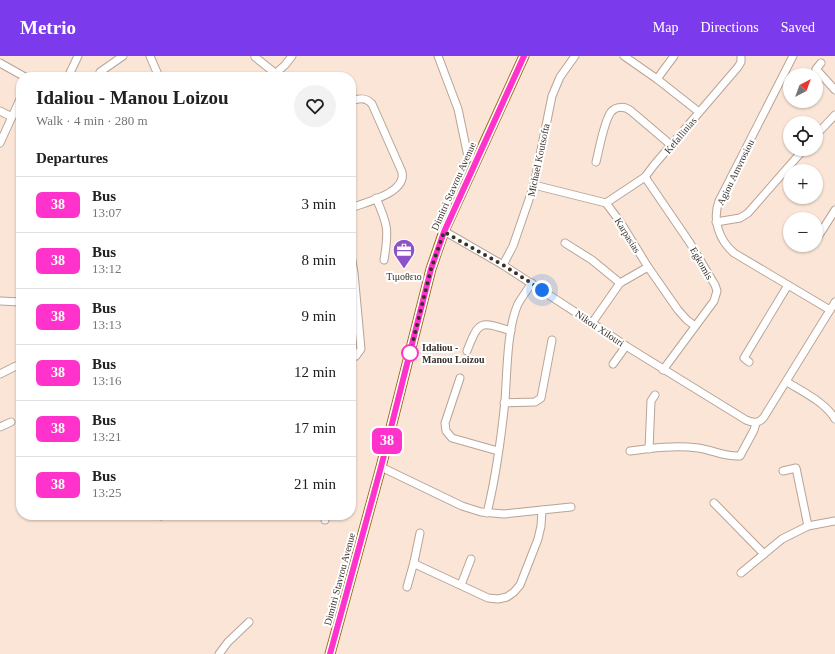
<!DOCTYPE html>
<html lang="en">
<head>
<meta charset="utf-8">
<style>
  body { margin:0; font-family:"Times New Roman",serif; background:#f2f2f2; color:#202124; height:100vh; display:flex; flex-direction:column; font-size:15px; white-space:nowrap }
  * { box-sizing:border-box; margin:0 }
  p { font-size:13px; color:#757577 }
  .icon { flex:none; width:22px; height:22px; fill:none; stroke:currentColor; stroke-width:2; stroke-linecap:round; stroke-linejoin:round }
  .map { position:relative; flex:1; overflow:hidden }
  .details { position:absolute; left:16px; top:16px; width:340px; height:448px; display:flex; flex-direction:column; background:#fff; border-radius:16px; box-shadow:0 1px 3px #0004 }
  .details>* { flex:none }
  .badge { padding:0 8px; border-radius:6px; font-size:14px; line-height:26px }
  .needle { width:26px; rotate:41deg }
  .fabs { position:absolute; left:783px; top:12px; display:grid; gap:8px }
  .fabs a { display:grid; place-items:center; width:40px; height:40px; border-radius:50%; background:#fff; box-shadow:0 1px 3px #0004; font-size:20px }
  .you { position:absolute; width:20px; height:20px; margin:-10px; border:3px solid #fff; border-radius:50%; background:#1a73e8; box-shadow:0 0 0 6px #1a73e833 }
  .map>.badge { position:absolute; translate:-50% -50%; box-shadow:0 0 0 2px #fff }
  h2 { padding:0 20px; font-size:15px; line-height:36px }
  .round { display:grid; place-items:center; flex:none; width:42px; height:42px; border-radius:21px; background:#f2f2f2 }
  .overview { display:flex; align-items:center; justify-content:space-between; height:68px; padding:0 20px }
  h1 { font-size:19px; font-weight:700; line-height:30px }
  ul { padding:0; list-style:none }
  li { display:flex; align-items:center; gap:12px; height:56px; padding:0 20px; border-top:1px solid #e0e0e0 }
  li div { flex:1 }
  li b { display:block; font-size:15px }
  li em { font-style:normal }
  li .badge { min-width:44px; font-weight:700; text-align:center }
  header { display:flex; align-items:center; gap:24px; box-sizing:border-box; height:56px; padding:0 20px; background:#7c3aed; color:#fff }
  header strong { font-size:19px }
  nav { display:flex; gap:22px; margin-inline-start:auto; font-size:14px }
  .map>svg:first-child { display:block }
</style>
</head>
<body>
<header>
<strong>Metrio</strong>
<nav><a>Map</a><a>Directions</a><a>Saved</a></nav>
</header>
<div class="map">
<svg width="835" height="598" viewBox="0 0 835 598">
  <rect width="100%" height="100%" fill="#fae5d7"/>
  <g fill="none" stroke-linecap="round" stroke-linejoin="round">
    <g stroke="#b8a496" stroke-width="9">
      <g id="minor">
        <path d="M150 0 159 21"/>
        <path d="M438 0 458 53 467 96 470 101 476 104"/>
        <path d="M624 0 657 23 699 56"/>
        <path d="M793 0 719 145C712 164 719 184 734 197L830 254"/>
        <path d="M255 1 280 21"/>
        <path d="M0 7 25 21"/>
        <path d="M821 7 816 13 835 34"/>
        <path d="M100 16 123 0"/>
        <path d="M276 17 285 9 292 0"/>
        <path d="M68 21 78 0"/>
        <path d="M657 23 674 0"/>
        <path d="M351 45C359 42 366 41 372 48L402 116C407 137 366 146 351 152"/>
        <path d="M0 55 12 61"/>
        <path d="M816 79 835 59"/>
        <path d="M0 87 21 41"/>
        <path d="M596 106C599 94 604 65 611 56 616 50 625 50 631 55L671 89"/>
        <path d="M645 121 690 187 715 229 717 235 714 245 663 314"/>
        <path d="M534 129 606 147 621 167 648 211 678 254 687 264 695 270"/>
        <path d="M376 142C388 169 389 174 384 204"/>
        <path d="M606 147 645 121 654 109 738 11 741 6V0"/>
        <path d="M716 166 740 162 748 157 804 93"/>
        <path d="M444 175 503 209 592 267 626 290 746 364C753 367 759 368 764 361L835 246"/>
        <path d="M816 184 835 154"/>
        <path d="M565 187 592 204 620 227"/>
        <path d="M351 199 354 217 361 293 356 300 351 302"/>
        <path d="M503 209 513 190 534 129 552 40 560 21 575 0"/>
        <path d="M0 245 21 246"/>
        <path d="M592 267 620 227 648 211"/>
        <path d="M467 295C479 264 480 265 511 275"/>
        <path d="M749 306 744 302 788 229"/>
        <path d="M613 308 626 290"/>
        <path d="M0 318 16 310"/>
        <path d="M460 322 445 367 446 375 452 382 498 395"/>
        <path d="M787 326C803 336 825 346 835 363"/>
        <path d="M504 347 535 346 541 342 552 284"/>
        <path d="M0 371 11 366"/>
        <path d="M649 393 651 345 655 339"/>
        <path d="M630 395C652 392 676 389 698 392 713 394 724 401 740 400L754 374 756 367"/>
        <path d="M381 411 462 450 481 456 504 458 571 451"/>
        <path d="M783 415 796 412 808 470"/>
        <path d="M714 447 764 498"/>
        <path d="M487 457C496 421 501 383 505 345 507 317 507 272 518 248 522 241 527 234 532 227"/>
        <path d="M325 459V464"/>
        <path d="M161 460 163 459"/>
        <path d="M414 506 417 509 488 542 498 543 507 541 514 536 520 529 538 483 541 470 542 454"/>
        <path d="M741 517 782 483 808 470 835 465"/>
        <path d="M461 529 471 503"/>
        <path d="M407 531 414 506 420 477"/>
        <path d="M219 598 228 586 249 566"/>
      </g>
    </g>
    <g stroke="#976f22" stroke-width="11">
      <path id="major" d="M330 598 381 411 431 213 444 175 524 0"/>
    </g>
    <use href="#minor" stroke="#fff" stroke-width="7"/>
    <use href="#major" stroke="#dfbd78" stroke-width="9"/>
  </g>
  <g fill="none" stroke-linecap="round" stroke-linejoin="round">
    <g stroke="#fff" stroke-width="9">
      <path id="line" d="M330 598 381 411 431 213 444 176 524 0"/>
    </g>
    <use href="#line" stroke="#f3c" stroke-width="6"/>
    <path stroke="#38302a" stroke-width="4" stroke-dasharray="0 7.2" d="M410 297 431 213 444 176 503 209 542 234"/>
  </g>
  <defs>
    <g id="office-pin" transform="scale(1.15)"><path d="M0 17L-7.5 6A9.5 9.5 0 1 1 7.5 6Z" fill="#8d52c8" stroke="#fff"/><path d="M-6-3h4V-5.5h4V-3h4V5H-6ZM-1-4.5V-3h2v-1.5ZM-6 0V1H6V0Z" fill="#fff"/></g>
  </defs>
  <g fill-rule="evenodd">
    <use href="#office-pin" x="404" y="194"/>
  </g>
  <circle fill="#fff" stroke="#f3c" stroke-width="2" cx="410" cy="297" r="8"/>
  <g text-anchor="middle" stroke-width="4" stroke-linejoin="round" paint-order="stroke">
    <g font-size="10" fill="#38302a" stroke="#fff">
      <text transform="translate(680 79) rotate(-50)" y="4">Kefallinias</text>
      <text transform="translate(538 104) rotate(-78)" y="4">Michael Koutsofta</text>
      <text transform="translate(735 116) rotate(-64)" y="4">Agiou Amvrosiou</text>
      <text transform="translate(453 130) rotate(-66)" y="4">Dimitri Stavrou Avenue</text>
      <text transform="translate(628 179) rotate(58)" y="4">Karpasias</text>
      <text transform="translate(702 207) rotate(60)" y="4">Egkomis</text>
      <text transform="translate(600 272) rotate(34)" y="4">Nikou Xilouri</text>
      <text transform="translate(339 523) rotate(-75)" y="4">Dimitri Stavrou Avenue</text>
    </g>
    <g font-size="10" fill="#38302a" stroke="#fff">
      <text x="404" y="224">Τιμοθειο</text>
    </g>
    <g font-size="10" font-weight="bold" fill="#38302a" stroke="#fff" text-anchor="start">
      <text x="422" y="295">Idaliou -<tspan x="422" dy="12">Manou Loizou</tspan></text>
    </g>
  </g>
</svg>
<div class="fabs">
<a><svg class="needle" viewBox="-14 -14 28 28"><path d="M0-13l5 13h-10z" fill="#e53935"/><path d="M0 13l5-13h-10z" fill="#757577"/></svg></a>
<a><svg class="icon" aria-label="locate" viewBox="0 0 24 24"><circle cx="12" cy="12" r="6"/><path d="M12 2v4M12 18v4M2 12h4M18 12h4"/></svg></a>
<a>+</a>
<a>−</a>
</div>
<div class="you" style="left:542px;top:234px"></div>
<b class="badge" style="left:387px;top:385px;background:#f3c;color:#fff">38</b>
<section class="details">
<div class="overview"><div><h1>Idaliou - Manou Loizou</h1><p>Walk · 4 min · 280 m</p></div><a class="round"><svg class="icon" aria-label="heart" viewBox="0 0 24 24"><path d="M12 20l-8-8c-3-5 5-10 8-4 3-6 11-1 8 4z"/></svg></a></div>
<h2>Departures</h2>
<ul>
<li><span class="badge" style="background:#f3c;color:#fff">38</span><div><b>Bus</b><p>13:07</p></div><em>3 min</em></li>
<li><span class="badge" style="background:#f3c;color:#fff">38</span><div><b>Bus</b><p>13:12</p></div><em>8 min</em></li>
<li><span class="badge" style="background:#f3c;color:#fff">38</span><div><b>Bus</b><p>13:13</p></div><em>9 min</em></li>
<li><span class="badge" style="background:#f3c;color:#fff">38</span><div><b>Bus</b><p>13:16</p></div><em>12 min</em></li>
<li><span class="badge" style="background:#f3c;color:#fff">38</span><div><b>Bus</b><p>13:21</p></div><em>17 min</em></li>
<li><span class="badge" style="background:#f3c;color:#fff">38</span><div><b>Bus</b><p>13:25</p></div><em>21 min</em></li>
</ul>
</section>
</div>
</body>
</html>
